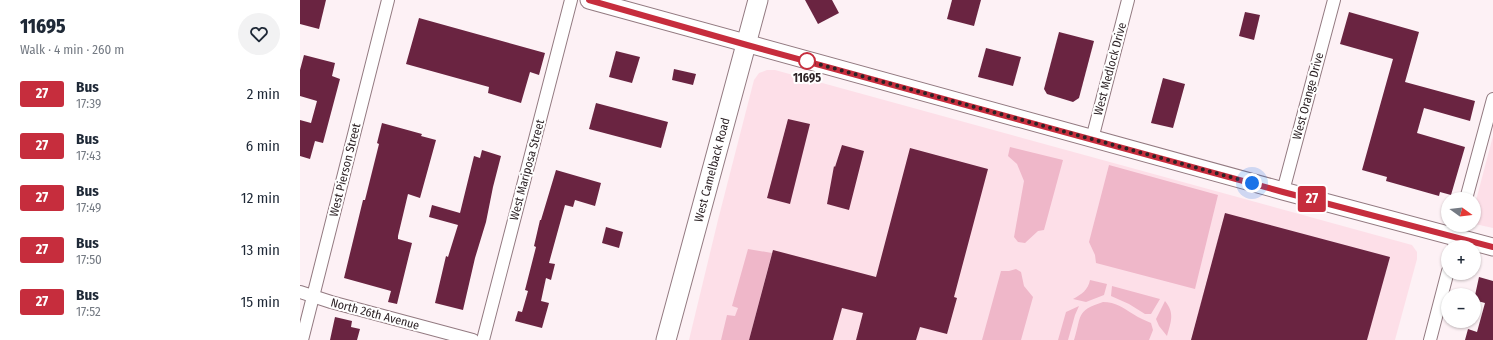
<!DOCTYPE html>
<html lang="en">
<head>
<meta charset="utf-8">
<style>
  body { margin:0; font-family:"Fira Sans Condensed",sans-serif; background:#f2f2f3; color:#1f2937; height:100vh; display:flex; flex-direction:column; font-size:15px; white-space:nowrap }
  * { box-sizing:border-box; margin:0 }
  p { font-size:13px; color:#747a83 }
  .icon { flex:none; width:22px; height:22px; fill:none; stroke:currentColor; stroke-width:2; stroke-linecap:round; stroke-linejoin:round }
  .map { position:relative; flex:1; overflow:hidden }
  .sheet { display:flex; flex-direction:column; background:#fff; width:300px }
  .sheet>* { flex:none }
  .badge { padding:0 8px; border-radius:3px; font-size:14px; line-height:26px }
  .needle { width:26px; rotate:105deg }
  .controls { position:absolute; left:1141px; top:192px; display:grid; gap:8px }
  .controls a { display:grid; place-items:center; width:40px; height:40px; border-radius:50%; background:#fff; box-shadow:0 1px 3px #0004; font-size:20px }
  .you { position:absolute; width:20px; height:20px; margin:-10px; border:3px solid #fff; border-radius:50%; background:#1a73e8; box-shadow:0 0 0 6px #1a73e833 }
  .map>.badge { position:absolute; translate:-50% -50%; box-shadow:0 0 0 2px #fff }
  .round { display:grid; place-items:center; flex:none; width:42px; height:42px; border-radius:21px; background:#f2f2f3 }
  .overview { display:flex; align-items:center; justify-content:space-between; height:68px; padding:0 20px }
  h1 { font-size:19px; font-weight:800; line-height:30px }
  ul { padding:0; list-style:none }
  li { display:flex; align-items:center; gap:12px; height:52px; padding:0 20px }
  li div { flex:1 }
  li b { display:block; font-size:15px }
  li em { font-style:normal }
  li .badge { min-width:44px; font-weight:700; text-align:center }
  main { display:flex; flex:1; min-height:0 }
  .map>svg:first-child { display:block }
</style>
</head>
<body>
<main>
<section class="sheet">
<div class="overview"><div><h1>11695</h1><p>Walk · 4 min · 260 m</p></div><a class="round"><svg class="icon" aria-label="heart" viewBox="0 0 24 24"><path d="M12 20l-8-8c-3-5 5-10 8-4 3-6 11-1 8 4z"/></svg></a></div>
<ul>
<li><span class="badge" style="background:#c62d3d;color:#fff">27</span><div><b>Bus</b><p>17:39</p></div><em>2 min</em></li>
<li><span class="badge" style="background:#c62d3d;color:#fff">27</span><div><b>Bus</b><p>17:43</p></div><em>6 min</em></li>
<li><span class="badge" style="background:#c62d3d;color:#fff">27</span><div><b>Bus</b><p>17:49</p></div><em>12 min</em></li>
<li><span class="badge" style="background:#c62d3d;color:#fff">27</span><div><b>Bus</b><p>17:50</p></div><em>13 min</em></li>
<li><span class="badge" style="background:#c62d3d;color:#fff">27</span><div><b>Bus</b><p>17:52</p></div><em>15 min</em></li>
</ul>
</section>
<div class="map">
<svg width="1193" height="340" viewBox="0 0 1193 340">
  <rect width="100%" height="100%" fill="#fdf1f5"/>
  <g fill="#fddfe8">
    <path d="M467 70H475L1112 245 1117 252V259L1095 340H389L418 220 454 80 459 73Z"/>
    <path d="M1193 136V228L1175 224 1174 221V208Z"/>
  </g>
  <g fill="#efb7c9">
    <path d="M710 147 763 160 744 230 738 231 725 243 718 242 714 237 724 181 717 164 708 156Z"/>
    <path d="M809 165 918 195 895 289 796 263 795 255 789 242Z"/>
    <path d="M448 249 472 253 449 340H421L427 315 435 316 438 308 432 306Z"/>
    <path d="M716 269 721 272 724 286 733 297 721 340H682L701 271H709Z"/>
    <path d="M790 280 807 284 804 295 786 302 773 299C782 294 788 290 790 280Z"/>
    <path d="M812 286 860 299 851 314H845L829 304 811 296Z"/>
    <path d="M865 301C875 313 871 322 867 336L859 326 856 319Z"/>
    <path d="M803 302C816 302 823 308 833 314 839 318 845 320 851 323L853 330 849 340H774C782 316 775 311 803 302Z"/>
    <path d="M779 306 775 315 768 340H758L766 312Z"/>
  </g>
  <g fill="#6a2441">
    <path d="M0 0H26L19 29 0 24Z"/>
    <path d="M505 0H532L539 13 518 24Z"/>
    <path d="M652 0H681L674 26 647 19Z"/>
    <path d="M945 12 960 15 954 40 939 36Z"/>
    <path d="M1049 12 1119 32 1105 82 1175 101 1170 121 1124 108 1117 133 1165 147 1151 195 1140 192 1139 196 1086 181 1087 177 1062 170 1093 59 1040 44Z"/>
    <path d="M119 18 245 53 239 75 230 72 221 103 188 93 189 87 106 64Z"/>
    <path d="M759 32 794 41 779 98 773 102 747 94 744 89Z"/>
    <path d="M686 48 721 57 713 86 678 77Z"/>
    <path d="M316 51 340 57 332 83 309 77Z"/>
    <path d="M4 55 35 63 32 76 40 79 23 143 15 141 10 159 0 156V120L11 123 17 101 0 96V70Z"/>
    <path d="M374 69 396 74 393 85 372 80Z"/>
    <path d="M863 78 885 84 873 128 851 123Z"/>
    <path d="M296 103 368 122 361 148 289 129Z"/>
    <path d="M488 119 510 124 490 204 467 198Z"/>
    <path d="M82 123 122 134 121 136 136 140 120 198 108 194 98 236V239L112 243 97 304 88 302 91 291 44 278 63 200H65L79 144 77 143Z"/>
    <path d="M542 145 564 151 549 210 527 204 534 166 535 167Z"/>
    <path d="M610 148 688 169 654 297 657 298 647 334 620 327 616 340H556L563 313 542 308 533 340H449L473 250 576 277Z"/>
    <path d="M182 150 201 156 193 187 186 222 175 258 163 310 135 303 146 256 148 257 158 225 129 217 132 205 160 213 174 156 180 158Z"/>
    <path d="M256 170 301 183 295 206 275 200 273 207 265 205 249 263 255 264 251 280 246 278 241 301 249 303 242 328 215 321 218 311 222 312 228 291 225 290 236 247 234 246 240 220H241Z"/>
    <path d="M925 213 1090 257 1067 340H891Z"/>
    <path d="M306 227 323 232 319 248 302 243Z"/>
    <path d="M1179 277 1193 281V340H1165L1168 329 1177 332 1185 303 1174 300Z"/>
    <path d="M35 317 52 321 51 327 60 329 57 340H30Z"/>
  </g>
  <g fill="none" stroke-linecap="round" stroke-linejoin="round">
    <g stroke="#937a81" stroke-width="14">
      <g id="street">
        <path d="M792 139 828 0"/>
        <path d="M983 191 1034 0"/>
        <path d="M1166 199 1193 99"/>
        <path d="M1154 247 1160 225"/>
        <path d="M0 292 31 302 173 340"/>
        <path d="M2 340 88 0"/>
        <path d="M183 340 271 0"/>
        <path d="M1130 340 1148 271"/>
      </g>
    </g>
    <g stroke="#937a81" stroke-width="19">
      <path id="secondary" d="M289 0 983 191 1193 247"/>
    </g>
    <g stroke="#937a81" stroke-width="21">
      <path id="primary" d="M366 340 458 0"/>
    </g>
    <use href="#street" stroke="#fff" stroke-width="12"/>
    <use href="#secondary" stroke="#fff" stroke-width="17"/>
    <use href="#primary" stroke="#fff" stroke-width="19"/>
  </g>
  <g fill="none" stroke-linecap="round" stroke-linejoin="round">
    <g stroke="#fff" stroke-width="9">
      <path id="line" d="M289 0 447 45 983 192 1193 247"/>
    </g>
    <use href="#line" stroke="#c62d3d" stroke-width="6"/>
    <path stroke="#2d2326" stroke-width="4" stroke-dasharray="0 7.2" d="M507 61 952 183"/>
  </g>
  <circle fill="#fff" stroke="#c62d3d" stroke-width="2" cx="507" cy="61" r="8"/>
  <g text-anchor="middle" stroke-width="4" stroke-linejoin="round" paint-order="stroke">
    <g font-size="12" fill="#2d2326" stroke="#fff">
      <text transform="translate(810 69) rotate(-75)" y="4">West Medlock Drive</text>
      <text transform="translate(1008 96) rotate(-75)" y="4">West Orange Drive</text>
      <text transform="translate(45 170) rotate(-76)" y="4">West Pierson Street</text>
      <text transform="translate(227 170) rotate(-75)" y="4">West Mariposa Street</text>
      <text transform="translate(412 170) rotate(-75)" y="4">West Camelback Road</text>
      <text transform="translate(75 314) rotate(15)" y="4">North 26th Avenue</text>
    </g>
    <g font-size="12" font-weight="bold" fill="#2d2326" stroke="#fff">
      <text x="507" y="82">11695</text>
    </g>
  </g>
</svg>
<div class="controls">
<a><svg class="needle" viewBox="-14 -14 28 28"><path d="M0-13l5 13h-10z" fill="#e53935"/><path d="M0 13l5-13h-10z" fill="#747a83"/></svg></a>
<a>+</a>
<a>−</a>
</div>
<div class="you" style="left:952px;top:183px"></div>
<b class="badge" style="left:1012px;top:199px;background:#c62d3d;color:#fff">27</b>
</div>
</main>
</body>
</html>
